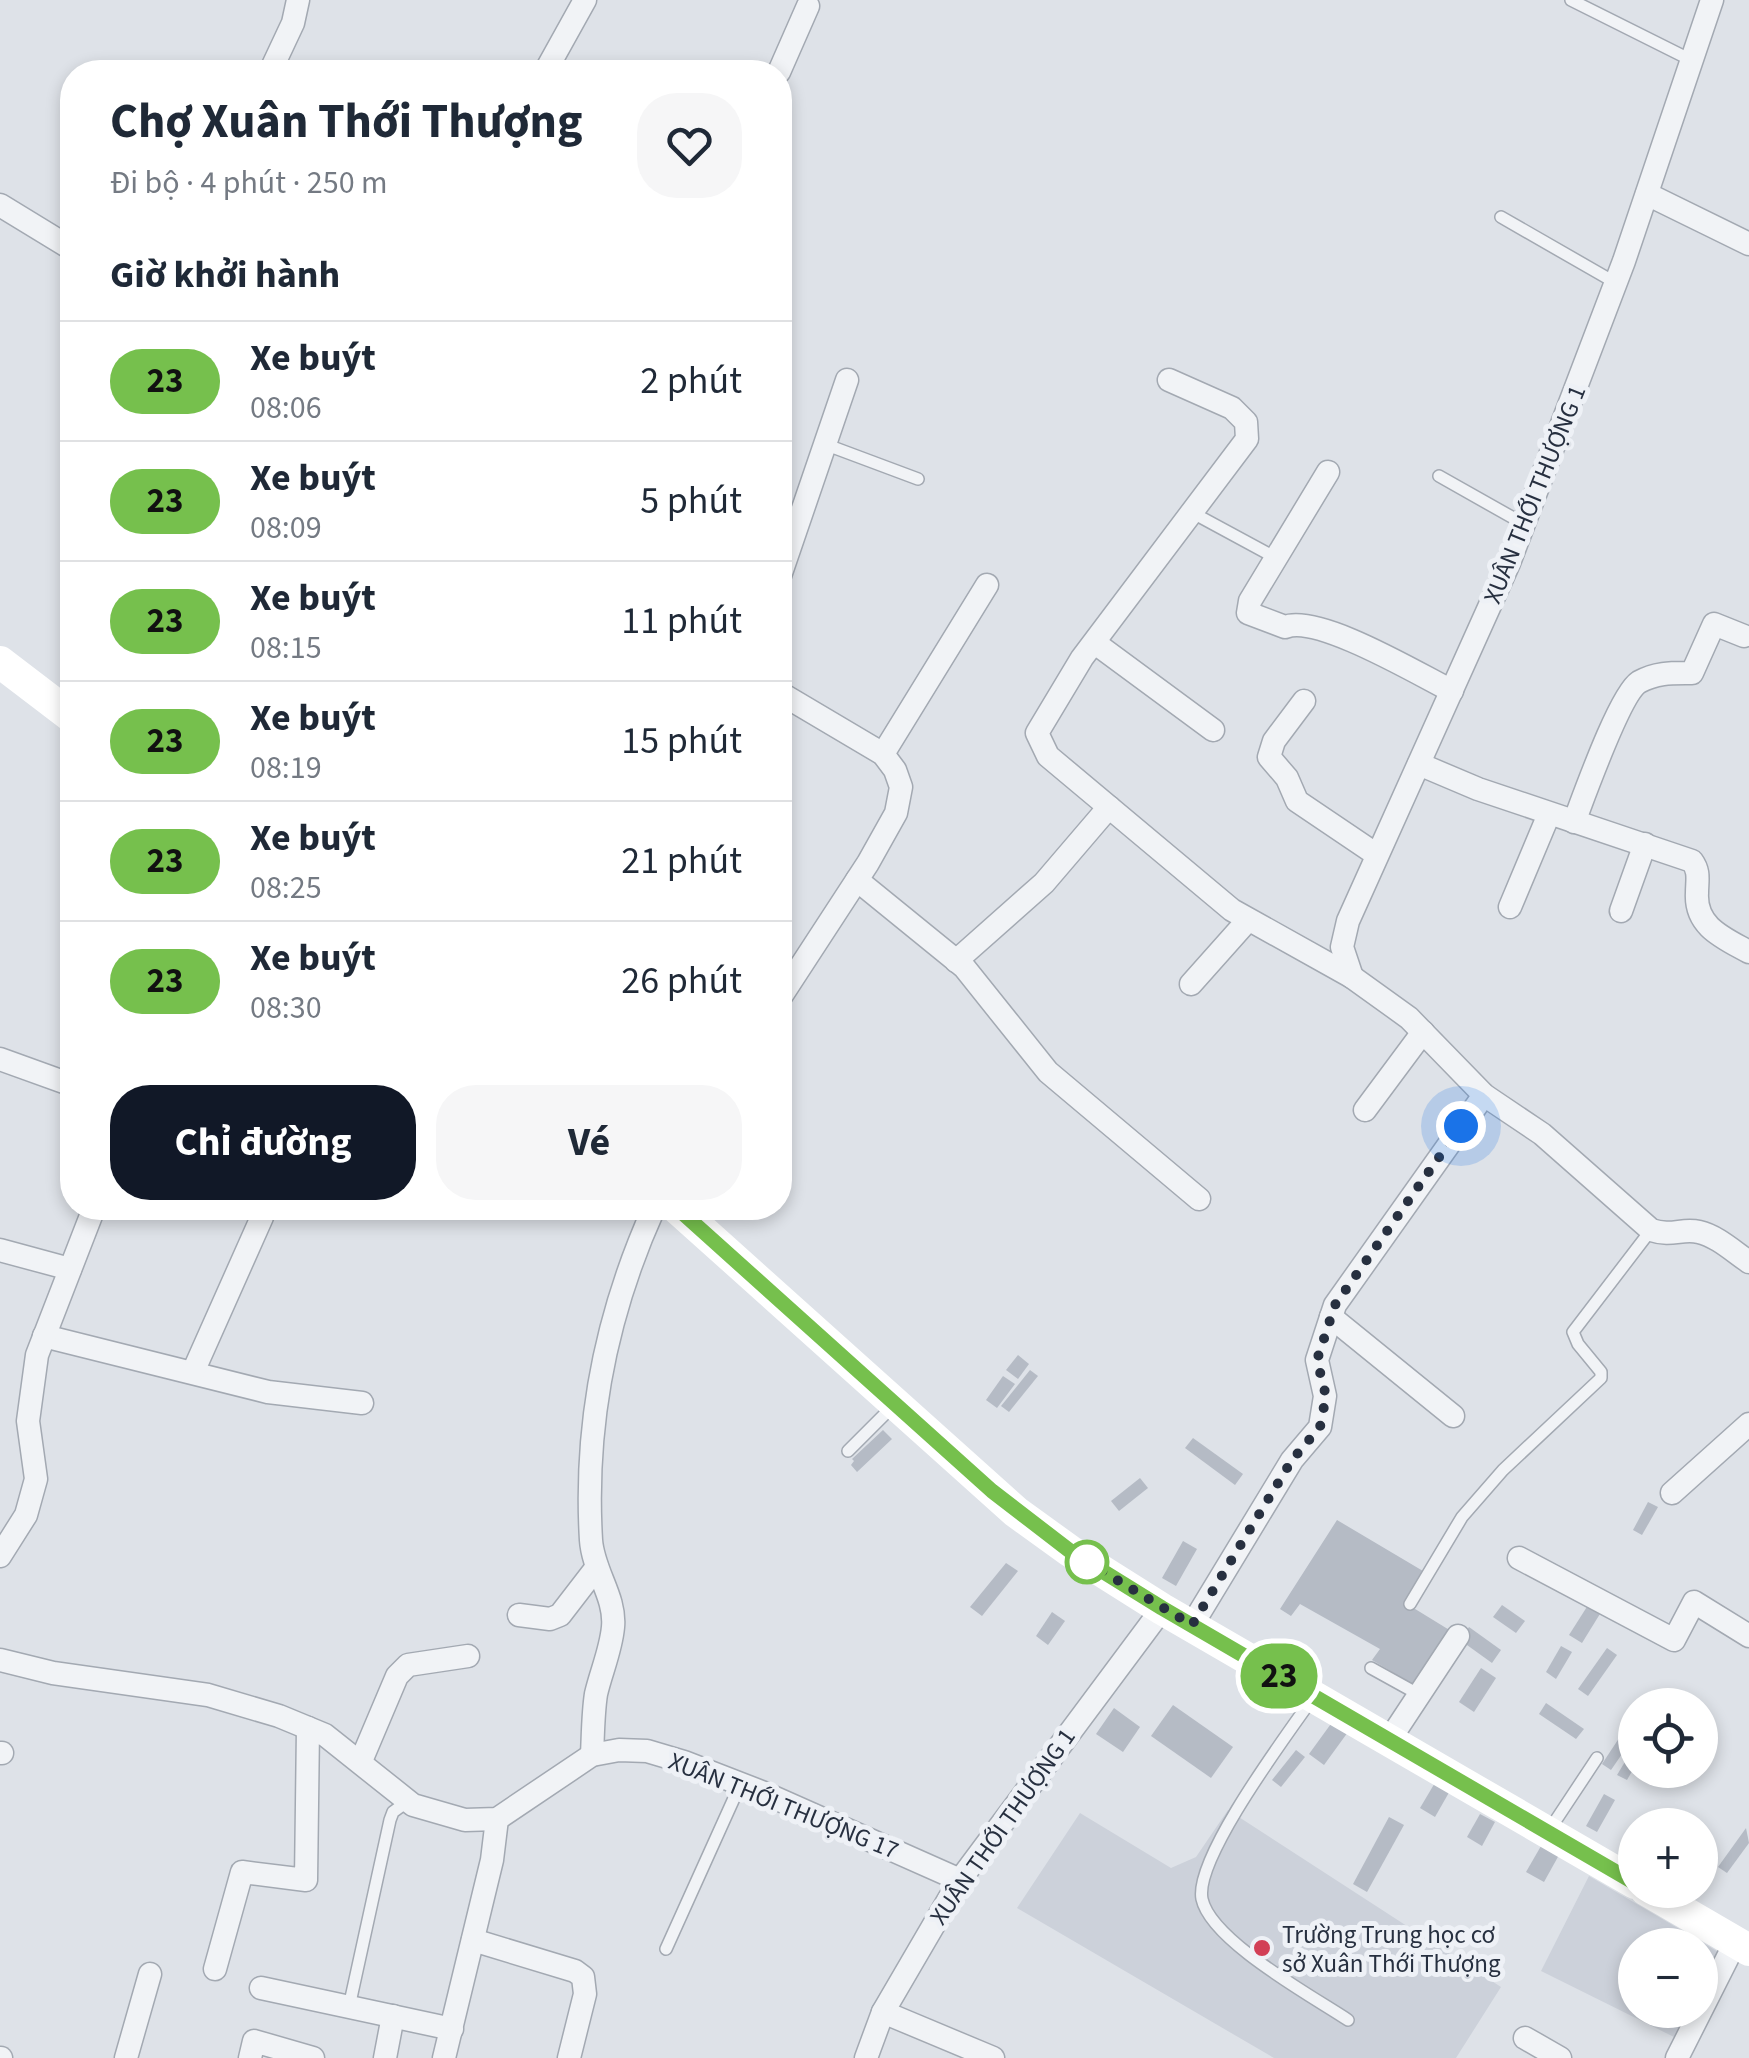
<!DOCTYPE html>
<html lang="vi">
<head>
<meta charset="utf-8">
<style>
  body { margin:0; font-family:"Source Sans 3",sans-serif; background:#f6f6f7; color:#1f2937; height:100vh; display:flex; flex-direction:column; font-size:38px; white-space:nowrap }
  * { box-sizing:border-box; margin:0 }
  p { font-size:32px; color:#747a83 }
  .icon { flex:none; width:55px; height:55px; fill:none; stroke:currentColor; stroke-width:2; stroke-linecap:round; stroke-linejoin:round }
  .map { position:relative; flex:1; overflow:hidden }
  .sheet { position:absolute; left:60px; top:60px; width:732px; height:1160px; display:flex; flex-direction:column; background:#fff; border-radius:40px; box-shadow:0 5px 15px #0003 }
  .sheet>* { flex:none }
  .badge { padding:0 20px; border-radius:32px; font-size:35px; line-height:65px }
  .buttons { position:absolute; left:1618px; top:1688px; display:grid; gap:20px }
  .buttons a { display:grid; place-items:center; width:100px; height:100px; border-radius:50%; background:#fff; box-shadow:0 5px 15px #0003; font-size:50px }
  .you { position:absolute; width:50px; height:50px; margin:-25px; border:8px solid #fff; border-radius:50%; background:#1a73e8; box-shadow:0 0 0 15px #1a73e833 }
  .map>.badge { position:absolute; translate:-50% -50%; box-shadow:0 0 0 5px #fff }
  h2 { padding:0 50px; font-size:38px; line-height:90px }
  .round { display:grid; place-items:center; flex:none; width:105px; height:105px; border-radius:40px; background:#f6f6f7 }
  .summary { display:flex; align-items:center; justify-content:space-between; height:170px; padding:0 50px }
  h1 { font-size:48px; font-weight:700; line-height:75px }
  .button { display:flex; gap:20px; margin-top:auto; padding:20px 50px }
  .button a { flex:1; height:115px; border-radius:40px; background:#111827; color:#fff; font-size:40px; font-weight:700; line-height:115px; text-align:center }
  .button a+a { background:#f6f6f7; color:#1f2937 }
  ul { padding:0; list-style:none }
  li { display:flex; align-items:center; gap:30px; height:120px; padding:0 50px; border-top:2px solid #e0e1e3 }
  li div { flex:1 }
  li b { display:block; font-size:38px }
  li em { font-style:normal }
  li .badge { min-width:110px; font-weight:700; text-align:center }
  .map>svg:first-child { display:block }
</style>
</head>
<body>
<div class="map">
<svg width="1749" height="2058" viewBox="0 0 1749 2058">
  <rect width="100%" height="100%" fill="#dee2e8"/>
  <g fill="#ccd1da">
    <path d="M1228 1810 1501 1987 1456 2058H1274L1017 1908 1080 1813 1171 1868 1196 1857Z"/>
    <path d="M1589 1876 1722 1954 1700 1994V1945H1635V2010H1691L1676 2038 1541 1971Z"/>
  </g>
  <g fill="#b5bbc5">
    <path d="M1018 1355 1029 1364 1018 1379 1006 1370Z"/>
    <path d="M1030 1370 1038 1376 1009 1412 1001 1406Z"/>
    <path d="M1003 1376 1015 1384 997 1408 986 1400Z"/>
    <path d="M883 1430 892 1439 857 1472 851 1465 854 1461 852 1459Z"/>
    <path d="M1193 1438 1243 1474 1235 1485 1185 1448Z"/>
    <path d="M1140 1478 1148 1488 1119 1511 1111 1501Z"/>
    <path d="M1648 1502 1658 1507 1642 1535 1633 1530Z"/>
    <path d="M1337 1520 1423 1571 1407 1604 1451 1631 1414 1685 1372 1660 1380 1649 1300 1604 1291 1616 1280 1609Z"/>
    <path d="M1183 1541 1197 1549 1176 1586 1162 1578Z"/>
    <path d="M1006 1563 1018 1571 982 1616 970 1607Z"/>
    <path d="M1590 1602 1603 1609 1582 1643 1569 1635Z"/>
    <path d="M1502 1605 1525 1621 1516 1633 1493 1617Z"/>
    <path d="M1052 1612 1065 1621 1048 1645 1036 1636Z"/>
    <path d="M1469 1627 1501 1650 1492 1663 1460 1640Z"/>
    <path d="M1561 1646 1572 1652 1556 1679 1546 1672Z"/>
    <path d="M1607 1648 1617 1655 1588 1696 1578 1689Z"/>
    <path d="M1481 1668 1496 1678 1474 1712 1459 1702Z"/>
    <path d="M1546 1703 1584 1729 1576 1739 1539 1714Z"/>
    <path d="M1173 1705 1233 1747 1211 1778 1151 1736Z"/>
    <path d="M1114 1708 1140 1727 1123 1752 1096 1734Z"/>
    <path d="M1635 1714V1735L1611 1770 1602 1764Z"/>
    <path d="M1333 1721 1348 1732 1324 1765 1309 1754Z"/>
    <path d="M1635 1745V1766L1627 1780 1617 1775Z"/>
    <path d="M1296 1750 1305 1757 1281 1787 1272 1780Z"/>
    <path d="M1436 1781 1451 1789 1435 1817 1420 1808Z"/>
    <path d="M1604 1794 1615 1800 1597 1832 1586 1826Z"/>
    <path d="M1480 1814 1495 1822 1482 1846 1467 1837Z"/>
    <path d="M1389 1817 1404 1825 1367 1892 1353 1884Z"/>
    <path d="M1746 1828 1749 1843 1727 1873 1718 1867Z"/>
    <path d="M1541 1846 1559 1855 1544 1882 1526 1872Z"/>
  </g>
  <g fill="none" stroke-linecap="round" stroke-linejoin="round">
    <g stroke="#a3a9b2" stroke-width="14">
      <g id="service">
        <path d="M1571 0 1691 60"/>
        <path d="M1501 217 1616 283"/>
        <path d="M827 445 918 479"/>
        <path d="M1439 476 1524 524"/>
        <path d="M1193 513 1276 558"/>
        <path d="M848 1451 892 1407"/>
        <path d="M1410 1604 1462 1517 1503 1470 1601 1378V1372L1578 1344 1573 1332 1651 1230"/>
        <path d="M1371 1668 1418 1694"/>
        <path d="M1312 1699C1286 1736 1194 1859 1202 1899 1211 1941 1312 1996 1348 2020"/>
        <path d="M1550 1829 1597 1758"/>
        <path d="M666 1949 740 1785"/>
        <path d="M349 2007 390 1820 393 1812 408 1801"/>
      </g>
    </g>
    <g stroke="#a3a9b2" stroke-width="25">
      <g id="minor">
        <path d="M270 72 293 23 298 0"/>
        <path d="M545 72 585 0"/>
        <path d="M779 72 808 6"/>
        <path d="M1647 194 1749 244"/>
        <path d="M0 205 72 249"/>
        <path d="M1169 380 1232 408 1246 422 1247 439 1082 658 1037 733 1048 756 1232 910 1352 977 1409 1018 1484 1095 1542 1134 1651 1230C1672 1237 1682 1228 1699 1232 1717 1236 1734 1252 1749 1262"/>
        <path d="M1328 472 1250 601 1248 613 1285 627C1318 614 1418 674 1452 691"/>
        <path d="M780 576 847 380"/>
        <path d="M1095 643 1213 730"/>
        <path d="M780 693 883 754 895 770 901 787 896 813 868 863 780 998"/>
        <path d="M1304 701 1274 741 1269 757 1287 778 1297 801 1377 855"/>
        <path d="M883 754 987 585"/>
        <path d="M1419 764 1478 789 1692 861C1700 872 1697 880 1697 893 1695 927 1724 938 1749 952"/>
        <path d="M1574 822C1584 796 1620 694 1639 682 1657 672 1673 673 1692 673L1714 624 1744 636"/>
        <path d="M857 880 964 967 1048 1072 1199 1199"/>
        <path d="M1510 907 1549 814"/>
        <path d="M1621 911 1645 844"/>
        <path d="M956 961 1044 883 1109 807"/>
        <path d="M1352 977 1342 947 1348 921 1509 563 1624 261 1712 0"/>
        <path d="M1191 984 1248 920"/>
        <path d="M0 1059 72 1085"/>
        <path d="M1365 1110 1423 1032"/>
        <path d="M0 1250 70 1269"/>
        <path d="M1331 1317 1453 1416"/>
        <path d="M44 1336 268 1392 362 1403"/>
        <path d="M193 1372 262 1217"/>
        <path d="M1672 1493 1749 1424"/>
        <path d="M0 1556 26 1515 36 1479 28 1421 37 1355 94 1208"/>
        <path d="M1519 1558 1674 1640 1694 1602 1749 1636"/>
        <path d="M519 1615 550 1619 560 1615 597 1567"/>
        <path d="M1192 1625 1292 1460 1320 1427 1325 1396 1317 1360 1335 1305 1484 1095"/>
        <path d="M0 1660 53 1673 208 1695 279 1716 325 1735 413 1805 465 1820 497 1819 592 1755 619 1750 647 1751 684 1762 764 1793 960 1880"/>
        <path d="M1390 1739 1458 1636"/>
        <path d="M0 1753H2"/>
        <path d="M592 1755C593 1735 593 1713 596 1694 601 1672 611 1650 613 1627 616 1597 593 1571 591 1540 584 1423 606 1314 654 1208"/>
        <path d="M361 1761 397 1676 408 1665 468 1656"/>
        <path d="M473 1940 575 1971 583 1977 585 1994 569 2058"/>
        <path d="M215 1969 242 1872 306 1880 308 1728"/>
        <path d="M261 1988 452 2029"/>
        <path d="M883 2012 993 2058"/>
        <path d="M1525 2038 1560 2058"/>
        <path d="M0 2058H1"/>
        <path d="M126 2058 150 1974"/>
        <path d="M250 2058 254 2041 313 2058"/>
        <path d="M385 2058 393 2016"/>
        <path d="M444 2058 492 1860 497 1819"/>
        <path d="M866 2058 883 2012 960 1880 1162 1609"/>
        <path d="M1677 2058 1735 1943"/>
      </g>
    </g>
    <use href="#service" stroke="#f1f3f6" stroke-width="11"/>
    <use href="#minor" stroke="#f1f3f6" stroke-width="22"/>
    <g stroke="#fff" stroke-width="32">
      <path d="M0 662 72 717"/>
      <path d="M677 1208 1016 1512 1070 1551 1162 1609 1635 1883"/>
      <path d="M1646 1890 1749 1950"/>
    </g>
  </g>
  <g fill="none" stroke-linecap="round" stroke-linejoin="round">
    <g stroke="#fff" stroke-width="22">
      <path id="line" d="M677 1208 992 1491 1070 1551 1162 1608 1635 1883"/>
    </g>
    <use href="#line" stroke="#76c04d" stroke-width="15"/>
    <path stroke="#273040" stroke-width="10" stroke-dasharray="0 18" d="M1087 1562 1192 1625 1292 1460 1320 1427 1326 1396 1317 1360 1335 1305 1461 1126"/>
  </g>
  <circle fill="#fff" stroke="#76c04d" stroke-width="5" cx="1087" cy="1562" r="20"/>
  <circle fill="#d23f56" stroke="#eef1f6" stroke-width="4" cx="1262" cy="1948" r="10"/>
  <g text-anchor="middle" stroke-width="10" stroke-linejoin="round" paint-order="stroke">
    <g font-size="25" fill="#273040" stroke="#eef1f6">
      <text transform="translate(1534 494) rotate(-68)" y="9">XUÂN THỚI THƯỢNG 1</text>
      <text transform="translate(784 1805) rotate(22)" y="9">XUÂN THỚI THƯỢNG 17</text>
      <text transform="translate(1002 1826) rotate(-55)" y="9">XUÂN THỚI THƯỢNG 1</text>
    </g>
    <g font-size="25" fill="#273040" stroke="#eef1f6" text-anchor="start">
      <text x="1282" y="1943">Trường Trung học cơ<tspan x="1282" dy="29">sở Xuân Thới Thượng</tspan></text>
    </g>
  </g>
</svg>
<div class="buttons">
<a><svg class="icon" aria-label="locate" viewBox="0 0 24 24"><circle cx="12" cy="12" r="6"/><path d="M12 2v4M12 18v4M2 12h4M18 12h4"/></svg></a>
<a>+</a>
<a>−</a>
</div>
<div class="you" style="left:1461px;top:1126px"></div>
<b class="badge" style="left:1279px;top:1676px;background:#76c04d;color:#111">23</b>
<section class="sheet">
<div class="summary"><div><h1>Chợ Xuân Thới Thượng</h1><p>Đi bộ · 4 phút · 250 m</p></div><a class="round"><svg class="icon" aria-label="heart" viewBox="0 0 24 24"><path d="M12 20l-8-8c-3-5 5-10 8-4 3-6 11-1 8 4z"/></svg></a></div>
<h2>Giờ khởi hành</h2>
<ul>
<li><span class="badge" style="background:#76c04d;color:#111">23</span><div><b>Xe buýt</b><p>08:06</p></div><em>2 phút</em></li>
<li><span class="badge" style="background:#76c04d;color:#111">23</span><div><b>Xe buýt</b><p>08:09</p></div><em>5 phút</em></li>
<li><span class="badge" style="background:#76c04d;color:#111">23</span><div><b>Xe buýt</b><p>08:15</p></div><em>11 phút</em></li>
<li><span class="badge" style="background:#76c04d;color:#111">23</span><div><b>Xe buýt</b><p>08:19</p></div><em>15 phút</em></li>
<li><span class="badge" style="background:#76c04d;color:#111">23</span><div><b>Xe buýt</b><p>08:25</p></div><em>21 phút</em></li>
<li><span class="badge" style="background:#76c04d;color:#111">23</span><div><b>Xe buýt</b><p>08:30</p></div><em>26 phút</em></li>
</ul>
<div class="button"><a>Chỉ đường</a><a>Vé</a></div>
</section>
</div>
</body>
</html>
